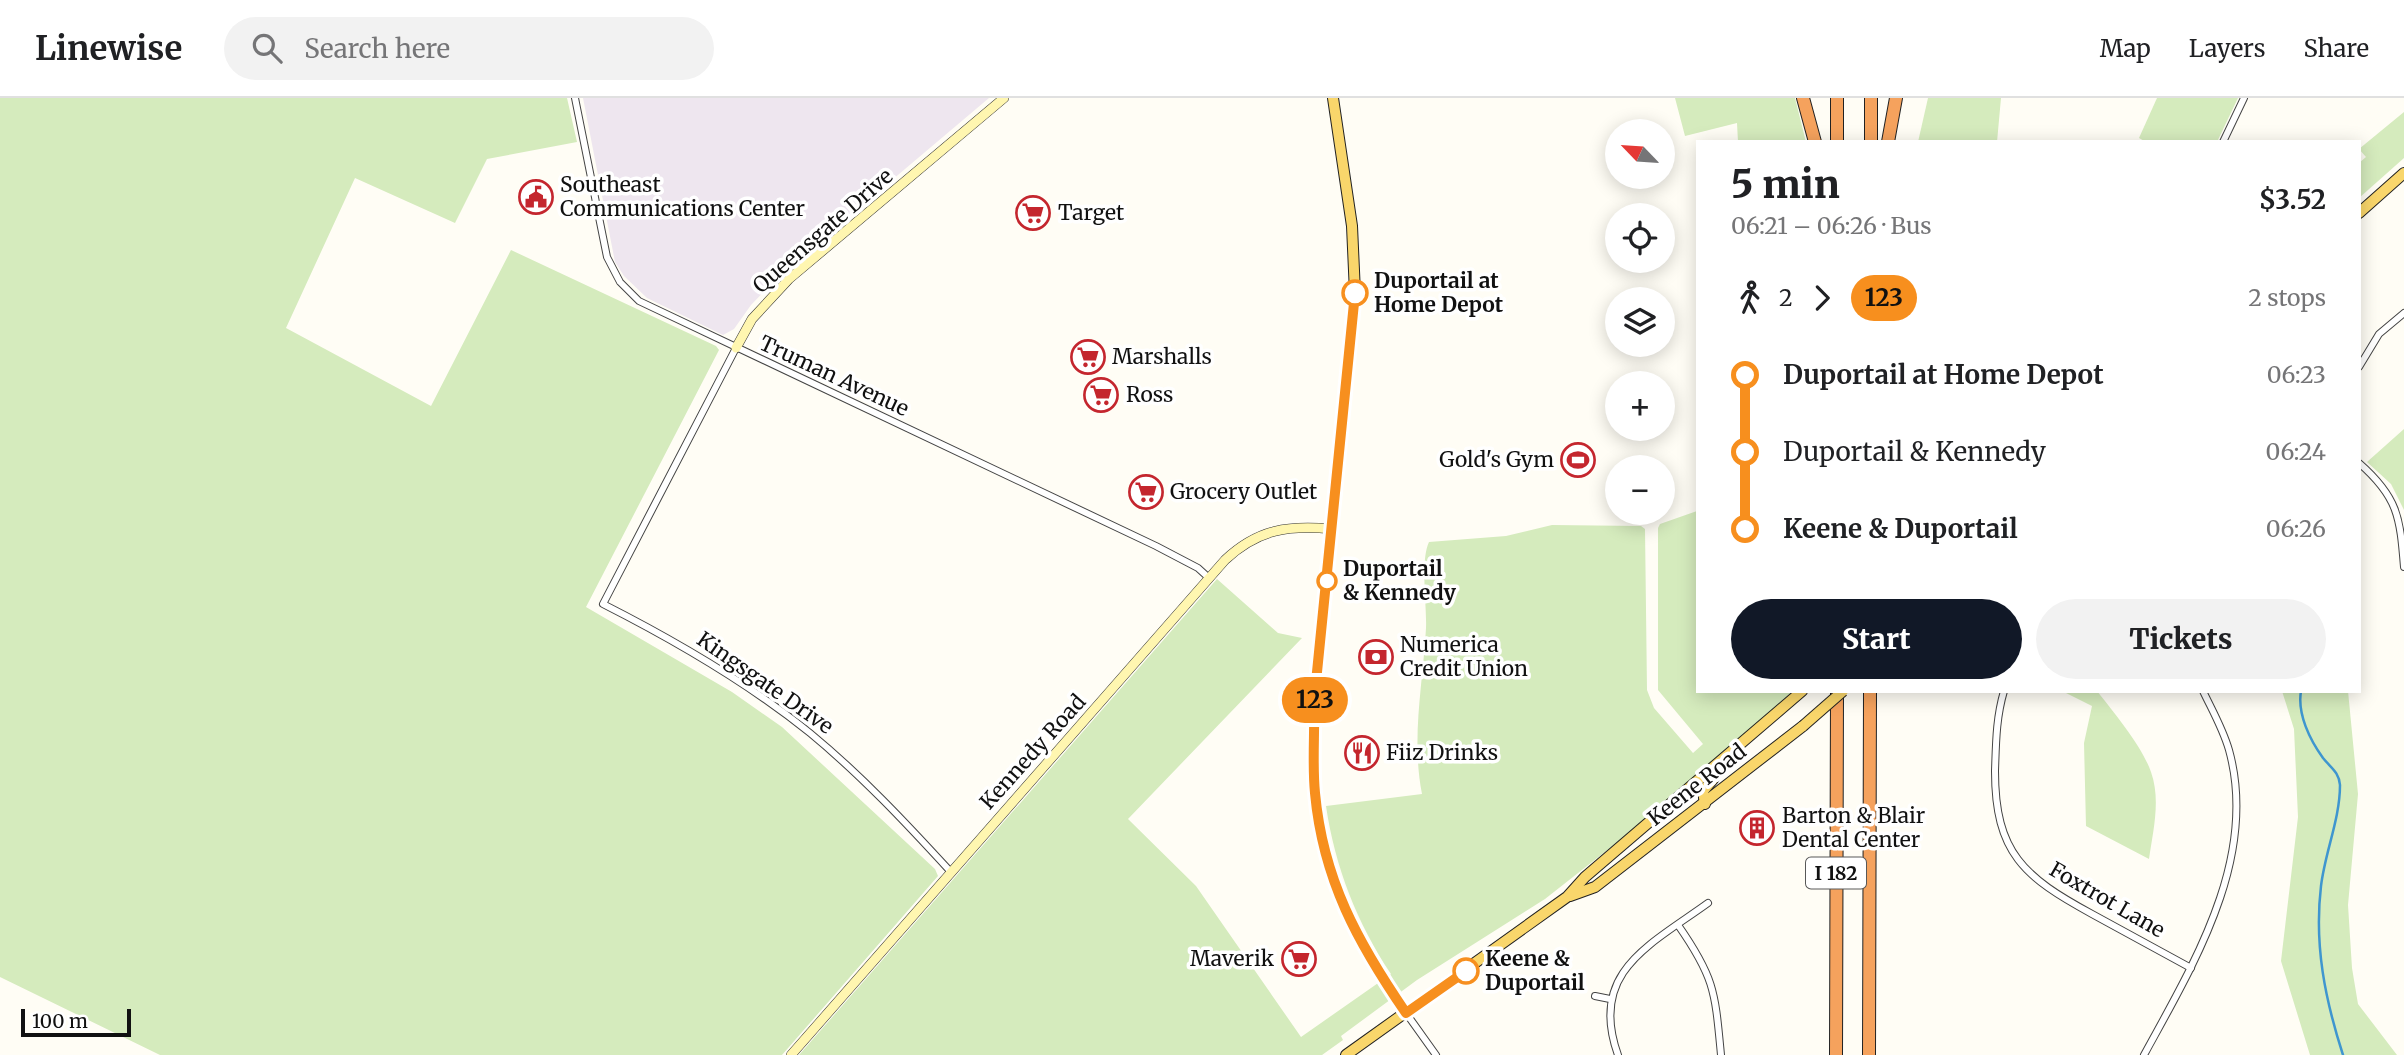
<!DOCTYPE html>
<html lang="en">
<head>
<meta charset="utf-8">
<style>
  body { margin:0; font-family:Merriweather,serif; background:#f2f2f2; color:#202124; height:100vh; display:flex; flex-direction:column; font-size:26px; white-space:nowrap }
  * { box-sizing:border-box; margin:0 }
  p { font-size:23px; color:#757577 }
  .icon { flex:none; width:38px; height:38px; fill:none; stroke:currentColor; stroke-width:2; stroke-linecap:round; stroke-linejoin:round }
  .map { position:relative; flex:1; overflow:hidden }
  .sheet { position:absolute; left:1696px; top:42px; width:665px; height:553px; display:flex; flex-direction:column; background:#fff; border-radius:0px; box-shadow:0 4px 18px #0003 }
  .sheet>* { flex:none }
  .badge { padding:0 14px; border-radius:23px; font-size:24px; line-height:46px }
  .needle { width:46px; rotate:295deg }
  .fabs { position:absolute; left:1605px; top:21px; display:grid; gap:14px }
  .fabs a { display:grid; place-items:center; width:70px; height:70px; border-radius:50%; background:#fff; box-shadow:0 4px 18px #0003; font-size:35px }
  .scale { position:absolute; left:21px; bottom:18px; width:110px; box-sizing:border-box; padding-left:7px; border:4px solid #111; border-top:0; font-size:19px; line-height:24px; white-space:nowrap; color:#111; -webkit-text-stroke:5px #fff; paint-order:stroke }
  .map>.badge { position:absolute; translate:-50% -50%; box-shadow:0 0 0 4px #fff }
  .legs { display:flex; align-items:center; gap:10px; height:77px; padding:0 35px; font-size:23px }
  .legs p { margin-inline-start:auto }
  .head { display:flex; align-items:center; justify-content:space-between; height:119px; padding:0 35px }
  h1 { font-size:38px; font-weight:800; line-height:52px }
  .action { display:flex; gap:14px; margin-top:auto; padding:14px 35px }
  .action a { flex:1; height:80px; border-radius:42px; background:#111827; color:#fff; font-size:28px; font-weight:800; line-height:80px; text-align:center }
  .action a+a { background:#f2f2f2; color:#202124 }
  ul { padding:0 35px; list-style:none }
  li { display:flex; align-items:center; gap:24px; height:77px; font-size:26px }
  li i { display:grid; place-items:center; width:10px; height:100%; margin:0 9px; background:currentColor }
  li i::after { content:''; width:18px; height:18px; margin:-9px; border:5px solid; border-radius:50%; background:#fff }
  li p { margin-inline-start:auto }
  li:first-child i { background:linear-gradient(#0000 50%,currentColor 0) }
  li:last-child i { background:linear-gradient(currentColor 50%,#0000 0) }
  header { display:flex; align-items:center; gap:42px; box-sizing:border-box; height:98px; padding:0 35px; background:#fff; border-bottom:2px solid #e0e0e0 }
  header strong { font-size:33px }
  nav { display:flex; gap:38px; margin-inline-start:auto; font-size:24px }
  .search { width:490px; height:63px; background:#f2f2f2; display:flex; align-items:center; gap:18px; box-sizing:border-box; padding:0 24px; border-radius:38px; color:#757577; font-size:26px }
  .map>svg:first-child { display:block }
</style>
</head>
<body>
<header>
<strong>Linewise</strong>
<div class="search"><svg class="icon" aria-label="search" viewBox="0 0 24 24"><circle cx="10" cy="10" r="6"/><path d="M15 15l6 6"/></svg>Search here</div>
<nav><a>Map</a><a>Layers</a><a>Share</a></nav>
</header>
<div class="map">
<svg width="2404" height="957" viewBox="0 0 2404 957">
  <rect width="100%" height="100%" fill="#fffdf5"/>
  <path fill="#eee6ef" d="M583 0H989L782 175 751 207 734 231 723 237 647 200 624 178 615 164Z"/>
  <g fill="#d5ebbd">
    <path d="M0 0H567L577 44 487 61 455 125 355 80 286 230 431 308 511 152 716 248 719 252 586 509 732 594 782 629 935 771 938 778 782 957H160L0 879Z"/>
    <path d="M1675 0H1795L1806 44H1738L1737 25 1685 38Z"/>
    <path d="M1928 0H2001L1997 44H1918Z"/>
    <path d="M2157 0H2238L2217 44H2146L2139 40Z"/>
    <path d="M2404 14V60L2359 100V65L2366 59 2359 51Z"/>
    <path d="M2404 331V412L2391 386 2367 364Z"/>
    <path d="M1697 413 1698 593 1793 595 1634 731 1545 801 1417 882 1341 938 1343 942 1322 957H799L1217 481 1278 535 1302 540 1128 721 1196 788 1301 939 1391 876C1357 825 1335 769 1326 708L1422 696C1411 640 1423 586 1426 530 1427 507 1420 463 1429 444L1506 438 1552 427 1641 428 1645 431 1647 592 1654 610 1693 655 1703 646 1658 592V430L1660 426Z"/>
    <path d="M2062 593H2097C2115 616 2142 648 2151 674 2161 702 2153 733 2149 761L2086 728 2084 645 2092 608Z"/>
    <path d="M2282 593H2348L2358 696 2348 807 2352 870 2358 906 2397 957H2310L2281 863 2298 719 2294 631Z"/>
  </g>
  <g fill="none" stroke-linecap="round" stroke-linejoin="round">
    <path stroke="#3f96cf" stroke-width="2.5" d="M2301 593C2297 616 2310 642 2323 660 2331 670 2339 674 2340 687 2340 721 2325 754 2321 788 2314 847 2325 901 2343 957"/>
    <g stroke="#444" stroke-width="8">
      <g id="street">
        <path d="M575 0 607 159 620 184 639 203 1156 448 1198 470 1209 480"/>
        <path d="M2223 44 2244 0"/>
        <path d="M736 250 603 506C676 543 747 584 810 635 861 677 906 725 950 773"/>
        <path d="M2359 269 2379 236 2404 215"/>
        <path d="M2359 365C2398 399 2400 419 2404 469"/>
        <path d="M2004 593C1996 620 1996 645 1995 673 1995 755 2024 779 2092 816 2125 834 2158 852 2191 870"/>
        <path d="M1678 827C1715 880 1715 894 1721 957"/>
        <path d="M1595 898 1610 901"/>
        <path d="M1406 915 1436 957"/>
        <path d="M1618 957C1588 874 1650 847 1708 805"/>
        <path d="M2144 957C2193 867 2259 760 2229 652 2223 631 2212 612 2203 593"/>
      </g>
    </g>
    <g stroke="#333" stroke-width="10">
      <g id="secondary">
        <path d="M736 250 752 221 789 181 1004 0"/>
        <path d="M791 957 1225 462C1258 431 1288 427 1332 431"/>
      </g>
    </g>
    <g stroke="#222" stroke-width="12">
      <g id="primary">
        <path d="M1333 0 1352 128 1355 195C1346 292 1336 389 1327 486 1318 573 1303 663 1324 750 1339 812 1370 863 1406 915"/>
        <path d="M2359 115 2404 75"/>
        <path d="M1705 706 1703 693 1714 680"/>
        <path d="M1570 798 1595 789 1803 628"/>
        <path d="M1346 957 1567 799 1585 779 1802 593"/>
      </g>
    </g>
    <g stroke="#222" stroke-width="14">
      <g id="highway">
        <path d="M1803 0 1815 44"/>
        <path d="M1837 44V0"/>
        <path d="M1871 44V0"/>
        <path d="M1888 44 1896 0"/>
        <path d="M1836 957 1837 593"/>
        <path d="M1869 957 1870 593"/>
      </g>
    </g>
    <use href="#street" stroke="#fff" stroke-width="6"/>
    <use href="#secondary" stroke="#fff6b0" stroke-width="9"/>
    <use href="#primary" stroke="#f9d66b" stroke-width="10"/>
    <use href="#highway" stroke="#f5a25d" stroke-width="12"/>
    <g stroke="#222" stroke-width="12" stroke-linecap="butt">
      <path id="primary-bridge" d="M1803 628 1843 593"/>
    </g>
    <use href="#primary-bridge" stroke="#f9d66b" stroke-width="10"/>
  </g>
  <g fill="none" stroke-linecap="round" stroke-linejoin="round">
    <g stroke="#fff" stroke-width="16">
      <path id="line-1" d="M1355 195 1314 604C1315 635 1312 665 1315 695 1323 782 1358 845 1406 915L1466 873"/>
    </g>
    <use href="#line-1" stroke="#f78f1e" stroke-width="10"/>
  </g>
  <defs>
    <g id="civic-ring" transform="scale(1.75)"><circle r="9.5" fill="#fff" stroke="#c4262e" stroke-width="1.5"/><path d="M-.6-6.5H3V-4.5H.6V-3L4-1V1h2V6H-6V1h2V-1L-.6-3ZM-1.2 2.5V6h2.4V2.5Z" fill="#c4262e"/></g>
    <g id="supermarket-ring" transform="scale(1.75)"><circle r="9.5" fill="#fff" stroke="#c4262e" stroke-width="1.5"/><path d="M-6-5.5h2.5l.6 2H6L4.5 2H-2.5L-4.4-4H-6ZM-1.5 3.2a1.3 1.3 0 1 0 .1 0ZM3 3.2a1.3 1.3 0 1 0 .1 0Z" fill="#c4262e"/></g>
    <g id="stadium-ring" transform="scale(1.75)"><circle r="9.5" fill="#fff" stroke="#c4262e" stroke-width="1.5"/><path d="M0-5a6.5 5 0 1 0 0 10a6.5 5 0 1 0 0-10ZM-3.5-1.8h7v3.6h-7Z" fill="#c4262e"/></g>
    <g id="bank-ring" transform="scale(1.75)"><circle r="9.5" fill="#fff" stroke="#c4262e" stroke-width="1.5"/><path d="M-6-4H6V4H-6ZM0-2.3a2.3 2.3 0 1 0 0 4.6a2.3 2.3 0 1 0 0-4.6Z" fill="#c4262e"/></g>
    <g id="restaurant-ring" transform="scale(1.75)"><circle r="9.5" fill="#fff" stroke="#c4262e" stroke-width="1.5"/><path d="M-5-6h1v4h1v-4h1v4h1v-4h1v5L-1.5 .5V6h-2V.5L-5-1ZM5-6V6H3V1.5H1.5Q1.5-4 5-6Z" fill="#c4262e"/></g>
    <g id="building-ring" transform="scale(1.75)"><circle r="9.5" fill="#fff" stroke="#c4262e" stroke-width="1.5"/><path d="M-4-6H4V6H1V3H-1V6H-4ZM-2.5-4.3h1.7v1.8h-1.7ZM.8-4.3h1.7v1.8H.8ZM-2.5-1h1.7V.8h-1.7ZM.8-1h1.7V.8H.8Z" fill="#c4262e"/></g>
  </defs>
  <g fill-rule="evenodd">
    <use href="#civic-ring" x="536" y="99"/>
    <use href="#supermarket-ring" x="1033" y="115"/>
    <use href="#supermarket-ring" x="1088" y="259"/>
    <use href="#supermarket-ring" x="1101" y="297"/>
    <use href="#stadium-ring" x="1578" y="362"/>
    <use href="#supermarket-ring" x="1146" y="394"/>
    <use href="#bank-ring" x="1376" y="559"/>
    <use href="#restaurant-ring" x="1362" y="655"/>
    <use href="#building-ring" x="1757" y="730"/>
    <use href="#supermarket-ring" x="1299" y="861"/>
  </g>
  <g fill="#fff" stroke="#f78f1e" stroke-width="3.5">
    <circle cx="1355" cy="195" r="12"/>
    <circle cx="1327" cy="483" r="9"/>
    <circle cx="1466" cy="873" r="12"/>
  </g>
  <g text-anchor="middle" stroke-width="7" stroke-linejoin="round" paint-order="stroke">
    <rect fill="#fff" stroke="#585858" stroke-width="2" x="1806" y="759.5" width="60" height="31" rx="5"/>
    <g font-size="19" font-weight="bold" fill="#111">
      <text x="1836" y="782">I 182</text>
    </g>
    <g font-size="21" fill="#111" stroke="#fff" text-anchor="start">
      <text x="560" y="94">Southeast<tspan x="560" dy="24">Communications Center</tspan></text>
      <text x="1058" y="122">Target</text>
      <text x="1112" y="266">Marshalls</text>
      <text x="1126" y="304">Ross</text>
      <text x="1554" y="369" text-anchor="end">Gold's Gym</text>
      <text x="1170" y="401">Grocery Outlet</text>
      <text x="1400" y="554">Numerica<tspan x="1400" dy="24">Credit Union</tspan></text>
      <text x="1386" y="662">Fiiz Drinks</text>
      <text x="1782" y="725">Barton &amp; Blair<tspan x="1782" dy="24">Dental Center</tspan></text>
      <text x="1274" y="868" text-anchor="end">Maverik</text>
    </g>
    <g font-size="21" fill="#111" stroke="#fff">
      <text transform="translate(823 133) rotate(-41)" y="7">Queensgate Drive</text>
      <text transform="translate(834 278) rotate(25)" y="7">Truman Avenue</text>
      <text transform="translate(765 585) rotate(35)" y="7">Kingsgate Drive</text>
      <text transform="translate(1033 654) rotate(-48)" y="7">Kennedy Road</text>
      <text transform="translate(1697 687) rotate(-38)" y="7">Keene Road</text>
      <text transform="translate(2107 802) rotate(30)" y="7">Foxtrot Lane</text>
    </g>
    <g font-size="21" font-weight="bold" fill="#111" stroke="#fff" text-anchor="start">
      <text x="1374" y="190">Duportail at<tspan x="1374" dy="24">Home Depot</tspan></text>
      <text x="1343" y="478">Duportail<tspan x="1343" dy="24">&amp; Kennedy</tspan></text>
      <text x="1485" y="868">Keene &amp;<tspan x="1485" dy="24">Duportail</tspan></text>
    </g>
  </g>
</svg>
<div class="fabs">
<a><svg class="needle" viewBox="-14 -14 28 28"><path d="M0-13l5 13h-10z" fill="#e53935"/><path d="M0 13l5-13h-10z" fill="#757577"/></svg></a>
<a><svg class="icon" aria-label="locate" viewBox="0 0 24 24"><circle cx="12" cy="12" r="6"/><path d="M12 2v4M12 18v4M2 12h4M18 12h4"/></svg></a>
<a><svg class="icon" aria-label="layers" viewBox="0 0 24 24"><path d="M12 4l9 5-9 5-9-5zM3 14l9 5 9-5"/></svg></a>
<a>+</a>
<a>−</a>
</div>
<div class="scale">100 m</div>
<b class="badge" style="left:1315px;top:602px;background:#f78f1e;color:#111">123</b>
<section class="sheet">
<div class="head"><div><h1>5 min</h1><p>06:21 – 06:26 · Bus</p></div><b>$3.52</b></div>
<div class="legs"><svg class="icon" aria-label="walk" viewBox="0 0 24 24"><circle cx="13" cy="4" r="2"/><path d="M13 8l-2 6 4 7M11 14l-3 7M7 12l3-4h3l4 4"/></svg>2<svg class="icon" aria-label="forward" viewBox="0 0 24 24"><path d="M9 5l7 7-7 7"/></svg><b class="badge" style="background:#f78f1e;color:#111">123</b><p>2 stops</p></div>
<ul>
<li><i style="color:#f78f1e"></i><b>Duportail at Home Depot</b><p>06:23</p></li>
<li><i style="color:#f78f1e"></i><span>Duportail &amp; Kennedy</span><p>06:24</p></li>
<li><i style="color:#f78f1e"></i><b>Keene &amp; Duportail</b><p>06:26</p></li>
</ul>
<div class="action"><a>Start</a><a>Tickets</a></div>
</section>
</div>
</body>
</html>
